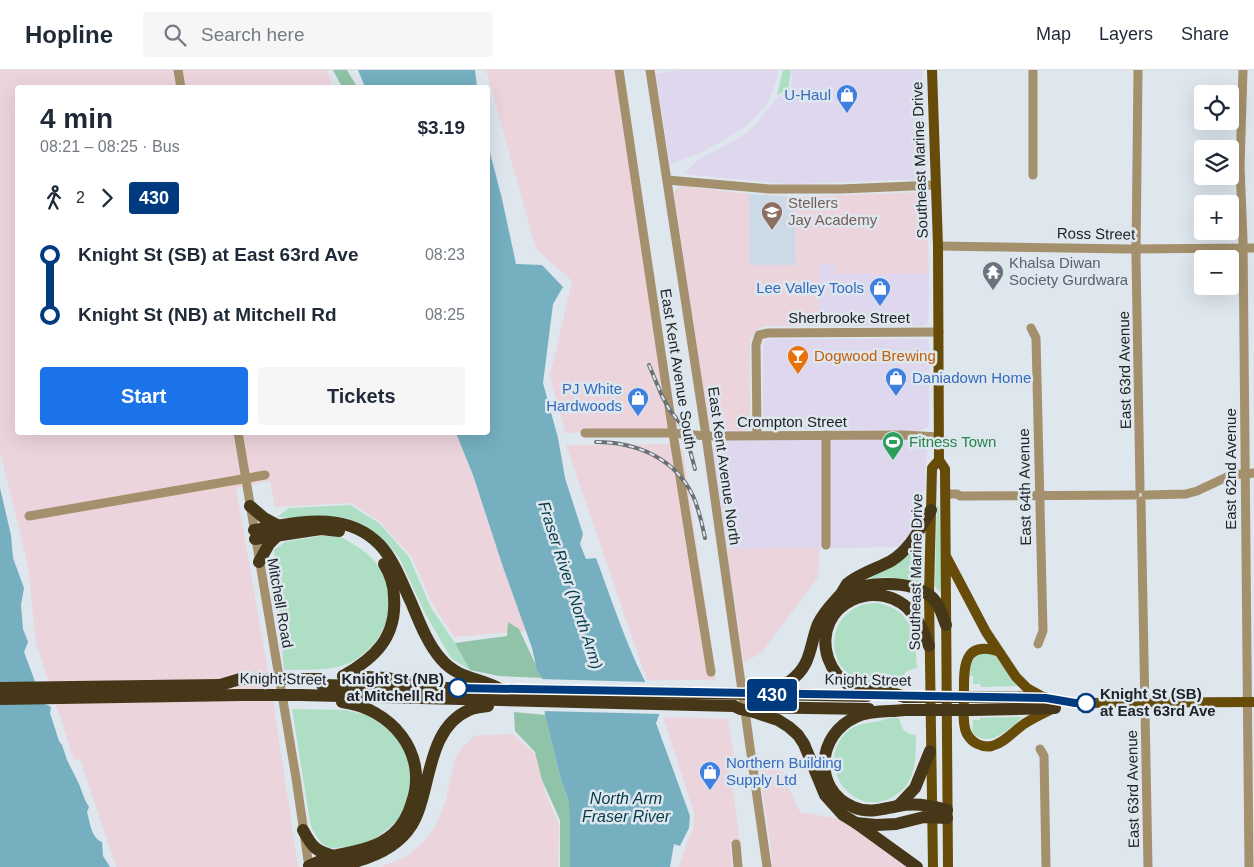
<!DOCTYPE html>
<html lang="en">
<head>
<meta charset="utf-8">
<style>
  body { margin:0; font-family:Helvetica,sans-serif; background:#f6f6f7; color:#1f2937; height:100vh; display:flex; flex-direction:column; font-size:19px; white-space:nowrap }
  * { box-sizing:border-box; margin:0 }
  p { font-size:16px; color:#747a83 }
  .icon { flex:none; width:28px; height:28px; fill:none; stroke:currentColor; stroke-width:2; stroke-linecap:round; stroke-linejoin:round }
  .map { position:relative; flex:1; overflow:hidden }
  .sheet { position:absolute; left:15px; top:15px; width:475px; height:350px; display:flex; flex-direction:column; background:#fff; border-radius:5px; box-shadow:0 5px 20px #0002 }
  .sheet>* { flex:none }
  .badge { padding:0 10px; border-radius:4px; font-size:18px; line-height:32px }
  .buttons { position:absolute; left:1194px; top:15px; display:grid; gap:10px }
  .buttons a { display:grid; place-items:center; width:45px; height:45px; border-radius:5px; background:#fff; box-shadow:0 5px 20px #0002; font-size:25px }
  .map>.badge { position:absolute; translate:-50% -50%; box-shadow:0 0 0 2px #fff }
  .legs { display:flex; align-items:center; gap:8px; height:55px; padding:0 25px; font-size:16px }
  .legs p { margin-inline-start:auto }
  .head { display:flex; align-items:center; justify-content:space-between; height:85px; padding:0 25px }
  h1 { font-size:28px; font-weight:700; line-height:38px }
  .button { display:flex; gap:10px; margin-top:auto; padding:10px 25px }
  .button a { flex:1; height:58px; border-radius:5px; background:#1a73e8; color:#fff; font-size:20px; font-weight:700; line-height:58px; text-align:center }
  .button a+a { background:#f6f6f7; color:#1f2937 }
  ul { padding:0 25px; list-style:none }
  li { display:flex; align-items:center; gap:18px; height:60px; font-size:19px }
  li i { display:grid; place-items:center; width:8px; height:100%; margin:0 6px; background:currentColor }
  li i::after { content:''; width:12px; height:12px; margin:-6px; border:4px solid; border-radius:50%; background:#fff }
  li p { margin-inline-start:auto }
  li:first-child i { background:linear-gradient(#0000 50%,currentColor 0) }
  li:last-child i { background:linear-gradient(currentColor 50%,#0000 0) }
  header { display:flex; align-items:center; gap:30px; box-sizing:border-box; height:70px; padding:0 25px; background:#fff; border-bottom:1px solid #e0e1e3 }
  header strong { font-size:24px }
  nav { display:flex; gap:28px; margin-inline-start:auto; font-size:18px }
  .search { width:350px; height:45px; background:#f6f6f7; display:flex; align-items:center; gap:12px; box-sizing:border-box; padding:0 18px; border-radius:5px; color:#747a83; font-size:19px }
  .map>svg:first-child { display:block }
</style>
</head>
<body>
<header>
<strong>Hopline</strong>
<div class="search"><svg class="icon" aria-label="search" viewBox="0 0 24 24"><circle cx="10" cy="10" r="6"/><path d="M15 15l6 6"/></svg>Search here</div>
<nav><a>Map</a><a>Layers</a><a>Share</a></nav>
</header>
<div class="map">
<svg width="1254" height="797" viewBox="0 0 1254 797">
  <rect width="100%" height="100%" fill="#dee6ee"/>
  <g fill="#ded7ed">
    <path d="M678 0H778L777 8 767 35 745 57 705 81 670 94 656 4Z"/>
    <path d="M792 0H922L926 103 925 107 921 109 788 114 683 104 699 89 740 68 757 53 776 29 791 19Z"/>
    <path d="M836 193 837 204H929L928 253 924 256H819V194Z"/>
    <path d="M766 269H927L929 273V356L920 361 765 358 763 353V275Z"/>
    <path d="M889 369 923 371 927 375 925 418 922 422V430L924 435 921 446 903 477 727 479 713 379 716 371 719 370Z"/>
  </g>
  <g fill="#ecd4dd">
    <path d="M0 0H327L332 17 18 18V362L456 363 473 405 503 497 526 561 454 567 432 533 412 487 379 451 351 433 275 437 270 411 236 418 273 630 298 797H116L80 689 74 690 36 573 28 496 0 382Z"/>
    <path d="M486 0H621L669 360 565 363 550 306 572 211 536 179Z"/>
    <path d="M681 116 749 124 750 195H796L794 127 923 122 927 125 929 204H836V193L819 194V256H766L760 258 755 261 750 271V356L744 361 714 360 709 357 674 123 676 119Z"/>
    <path d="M672 374 683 380 716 610H647L566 375Z"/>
    <path d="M820 477 818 507 762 582 744 593 727 479Z"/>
    <path d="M663 647 728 649 736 698 730 700 740 772 730 773 732 797H679L687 772 693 759 694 742Z"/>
    <path d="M513 664 536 685 545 722 559 755 558 797H381L407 786 425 771 437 753 445 733 456 686 463 677 473 667 482 665Z"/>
    <path d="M779 697 800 742 840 749 909 797H772L770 772 759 698Z"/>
  </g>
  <path fill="#ccd9e6" d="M749 124 794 127 796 195H750Z"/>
  <g fill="#aedfc5">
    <path d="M783 0H791L788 20 777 25Z"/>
    <path d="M350 435 379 453 409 487 431 538 455 573 470 600 451 588 426 545 399 487 384 470 365 456 346 448 326 446 291 448 277 447 289 438Z"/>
    <path d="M937 436H939L942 512 940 523 935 516Z"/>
    <path d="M320 466C327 466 336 466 343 468 347 470 352 474 356 476 403 503 399 565 353 591 334 602 306 599 284 600L274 480 285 472Z"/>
    <path d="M920 469 922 514 888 507 863 509Z"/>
    <path d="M878 533C914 541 915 566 917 598 906 599 901 606 899 616 887 617 861 613 851 606 828 589 829 555 852 540 860 534 869 533 878 533Z"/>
    <path d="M981 583H991L995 586 1018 616 981 617 980 614H973V606H970C970 594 971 589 981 583Z"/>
    <path d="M292 639 346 640 366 645 394 661 407 686 411 708 404 744 390 757 372 771 350 777 330 778 321 773 312 759 310 751Z"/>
    <path d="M1022 647C1010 659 987 680 972 662L973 650H980V648Z"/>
    <path d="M889 648H899C901 659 905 664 916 665 916 679 916 694 911 707 908 714 903 721 896 725 855 753 810 694 849 660 861 651 876 654 889 648Z"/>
  </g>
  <g fill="#90c3a8">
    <path d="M333 0H347L357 17H342Z"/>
    <path d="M508 552 519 559 542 608 499 606 470 600 455 573 507 566Z"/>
    <path d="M514 642 545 645 561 710 569 731 570 797H560V750L542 710 535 682 515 661Z"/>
  </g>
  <g fill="#75afc0">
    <path d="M358 0H475L477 17H365Z"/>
    <path d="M488 75 502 129 516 194 542 195 563 217 553 234 543 313 558 368 565 408 583 464 580 474 586 489 596 488C615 539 632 593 661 640L656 653 690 746 689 758 680 776 674 774 670 797H570L569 731 561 710 545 645 542 608 537 600 532 578 503 497 473 405 456 363 488 362Z"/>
    <path d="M0 418 11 465 13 488 24 518 21 535 23 559 28 572 24 582 43 633 51 637 50 643 59 671 62 675 67 690 79 714 85 730 89 737 87 742C90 752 91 768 102 772L103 786 110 797H0Z"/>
  </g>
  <path fill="#dee6ee" d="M539 609 648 612 663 640 662 644 542 641Z"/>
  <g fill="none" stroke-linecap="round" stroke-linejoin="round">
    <g stroke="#a4906c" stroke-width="9">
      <path d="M178 0 181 18"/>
      <path d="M619 0 673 363 711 602"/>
      <path d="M650 0 706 366 767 797"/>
      <path d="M1033 0V105"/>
      <path d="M1138 0 1136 186 1140 419"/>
      <path d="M1243 0 1240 97 1243 169 1249 797"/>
      <path d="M667 110 769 119H841L936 115"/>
      <path d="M938 176 1129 179 1254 178"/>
      <path d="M1031 258 1036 268 1043 561 1038 574"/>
      <path d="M238 362 296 708 309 797"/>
      <path d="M585 363H673L706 366 903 365 939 367"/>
      <path d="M757 365 756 275 759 265 768 263 939 262"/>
      <path d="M826 365V475"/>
      <path d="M945 424H957L960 426 1135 425"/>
      <path d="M1146 425 1186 424 1197 421 1231 405 1254 403"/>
      <path d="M1141 431 1148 797"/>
      <path d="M29 446 265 405"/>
      <path d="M1040 679 1044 686 1046 797"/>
      <path d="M736 774 738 797"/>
    </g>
    <g stroke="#674c09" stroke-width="10">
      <path d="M932 0 938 176 939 390 945 399 948 797"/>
      <path d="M947 488 986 562 1016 607 1027 618 1045 628 1075 633 1254 632"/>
      <path d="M997 581C961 570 964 602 964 626 964 637 962 655 967 664 972 673 982 678 992 676 1004 673 1014 661 1024 654 1033 648 1044 643 1054 638"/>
      <path d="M933 797 929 524 932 398 939 390"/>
    </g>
    <g stroke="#463719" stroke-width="12">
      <path d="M250 436 264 448 279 456"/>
      <path d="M254 460C297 453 345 439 380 475 394 490 402 513 411 532 419 551 427 573 441 589 459 610 480 607 500 619"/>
      <path d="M255 469 321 459 339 461"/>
      <path d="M259 492 269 474 277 466"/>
      <path d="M846 521C867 512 910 510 929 525 939 532 942 545 946 555"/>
      <path d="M343 606C375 588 397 567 394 527 394 516 390 504 384 494"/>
      <path d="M343 606 388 608 407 612"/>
      <path d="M322 615 489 619"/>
      <path d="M0 618 220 615"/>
      <path d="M755 624C766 618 780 620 790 611 812 595 809 577 818 554 824 541 832 534 841 524 843 521 845 517 847 514 858 504 878 498 891 491 911 479 920 458 931 440"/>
      <path d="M767 624 867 626"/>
      <path d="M300 625 734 636"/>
      <path d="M905 627C899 625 892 623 886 622 873 620 861 622 849 615 839 609 832 599 828 588 811 534 880 502 914 545 921 554 925 566 929 576"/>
      <path d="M972 627 1045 628"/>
      <path d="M0 629 241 625"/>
      <path d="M754 637 869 639"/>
      <path d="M905 640C889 642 870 640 856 647 817 664 812 719 853 737 869 744 882 739 898 736 913 733 933 736 947 740"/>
      <path d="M972 640 1055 638"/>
      <path d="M754 642 778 650 789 657 798 665 804 674 825 725 843 745 856 753 917 797"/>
      <path d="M898 736 915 718 930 681"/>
      <path d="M856 753 876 755 896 754 924 747 947 748"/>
      <path d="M303 760C312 777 316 782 335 786"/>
      <path d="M309 796C318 792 328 787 337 785 357 781 377 778 393 764 403 755 409 743 412 732 429 682 390 638 342 632"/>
      <path d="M316 796C354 797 404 782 418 742 431 708 430 657 469 640 474 637 482 637 488 636"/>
    </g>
    <g stroke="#6b7075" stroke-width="4">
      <g id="rail">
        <path d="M649 295 662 326 669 339 680 353 686 365 695 399"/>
        <path d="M596 372C636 372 675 388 693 426 699 439 702 454 705 468"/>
      </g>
    </g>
    <use href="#rail" stroke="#dee6ee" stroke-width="2" stroke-dasharray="5.5" stroke-linecap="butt"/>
    <g stroke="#463719" stroke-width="12">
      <path d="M220 615 240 609H322"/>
      <path d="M509 620 755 624"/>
      <path d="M241 625H300"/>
      <path d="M905 627H972"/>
      <path d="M734 636 740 639 754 642"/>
      <path d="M905 640H972"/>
    </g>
  </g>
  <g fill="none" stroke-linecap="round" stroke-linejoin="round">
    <g stroke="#fff" stroke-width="11">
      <path id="line-1" d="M458 618 1046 628 1075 633H1086"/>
    </g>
    <use href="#line-1" stroke="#003b80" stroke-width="8"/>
  </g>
  <defs>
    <g id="shop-pin" transform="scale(1.125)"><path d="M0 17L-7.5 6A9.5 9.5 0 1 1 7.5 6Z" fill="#3f7fe0" stroke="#dee6ee"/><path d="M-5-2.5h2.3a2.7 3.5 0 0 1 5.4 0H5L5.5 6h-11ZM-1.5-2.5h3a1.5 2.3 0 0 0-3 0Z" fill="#fff"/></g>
    <g id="school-pin" transform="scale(1.125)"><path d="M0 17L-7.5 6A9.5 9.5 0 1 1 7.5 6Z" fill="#8d6e63" stroke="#dee6ee"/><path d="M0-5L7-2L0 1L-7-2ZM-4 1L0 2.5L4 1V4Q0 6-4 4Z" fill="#fff"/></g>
    <g id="temple-pin" transform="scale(1.125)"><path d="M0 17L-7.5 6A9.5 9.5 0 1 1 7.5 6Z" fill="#6b7280" stroke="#dee6ee"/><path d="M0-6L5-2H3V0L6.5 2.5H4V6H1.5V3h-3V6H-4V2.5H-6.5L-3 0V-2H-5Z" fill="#fff"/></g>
    <g id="bar-pin" transform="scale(1.125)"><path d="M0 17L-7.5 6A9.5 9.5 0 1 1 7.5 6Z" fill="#e8710a" stroke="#dee6ee"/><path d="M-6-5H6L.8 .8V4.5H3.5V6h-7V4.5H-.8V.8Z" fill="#fff"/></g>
    <g id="stadium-pin" transform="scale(1.125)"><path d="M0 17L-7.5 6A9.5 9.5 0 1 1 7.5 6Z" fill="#2e9e5b" stroke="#dee6ee"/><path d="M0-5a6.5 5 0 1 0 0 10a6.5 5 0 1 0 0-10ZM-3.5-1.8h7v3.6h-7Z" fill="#fff"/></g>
  </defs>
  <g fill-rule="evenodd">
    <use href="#shop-pin" x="847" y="25"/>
    <use href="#school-pin" x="772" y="142"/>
    <use href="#temple-pin" x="993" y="202"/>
    <use href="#shop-pin" x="880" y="218"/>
    <use href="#bar-pin" x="798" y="286"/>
    <use href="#shop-pin" x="896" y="308"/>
    <use href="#shop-pin" x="638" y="328"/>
    <use href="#stadium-pin" x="893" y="372"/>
    <use href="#shop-pin" x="710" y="702"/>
  </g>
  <g fill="#fff" stroke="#003b80" stroke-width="2.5">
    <circle cx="458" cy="618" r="9"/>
    <circle cx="1086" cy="633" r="9"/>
  </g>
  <g text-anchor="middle" stroke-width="5" stroke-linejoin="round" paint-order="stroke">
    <g font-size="15" fill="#366cbe" stroke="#dee6ee" text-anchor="end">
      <text x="831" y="30">U-Haul</text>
      <text x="864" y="223">Lee Valley Tools</text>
      <text x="912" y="313" text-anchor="start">Daniadown Home</text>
      <text x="622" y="324">PJ White<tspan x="622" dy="17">Hardwoods</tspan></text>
      <text x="726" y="698" text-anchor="start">Northern Building<tspan x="726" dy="17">Supply Ltd</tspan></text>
    </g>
    <g font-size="15" fill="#212427" stroke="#dee6ee">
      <text transform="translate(920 90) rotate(-92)" y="5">Southeast Marine Drive</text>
      <text transform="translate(1096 164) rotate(1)" y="5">Ross Street</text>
      <text x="849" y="253">Sherbrooke Street</text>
      <text transform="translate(678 299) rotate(81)" y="5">East Kent Avenue South</text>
      <text transform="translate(1125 300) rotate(-91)" y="5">East 63rd Avenue</text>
      <text x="792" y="357">Crompton Street</text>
      <text transform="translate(724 396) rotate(82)" y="5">East Kent Avenue North</text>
      <text transform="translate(1231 399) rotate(-90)" y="5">East 62nd Avenue</text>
      <text transform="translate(1025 417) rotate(-91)" y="5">East 64th Avenue</text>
      <text transform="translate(916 502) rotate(-89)" y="5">Southeast Marine Drive</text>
      <text transform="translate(280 533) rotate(80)" y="5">Mitchell Road</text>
      <text transform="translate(283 609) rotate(1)" y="5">Knight Street</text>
      <text transform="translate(868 610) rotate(1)" y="5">Knight Street</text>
      <text transform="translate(1133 719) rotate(-91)" y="5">East 63rd Avenue</text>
    </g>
    <g font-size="15" fill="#785e54" stroke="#dee6ee" text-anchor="start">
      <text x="788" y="138">Stellers<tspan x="788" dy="17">Jay Academy</tspan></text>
    </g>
    <g font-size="15" fill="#5b616d" stroke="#dee6ee" text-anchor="start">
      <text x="1009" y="198">Khalsa Diwan<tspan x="1009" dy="17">Society Gurdwara</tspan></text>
    </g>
    <g font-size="15" fill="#c56008" stroke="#dee6ee" text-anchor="start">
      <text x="814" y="291">Dogwood Brewing</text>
    </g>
    <g font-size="15" fill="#27864d" stroke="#dee6ee" text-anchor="start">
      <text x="909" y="377">Fitness Town</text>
    </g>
    <g font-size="15" font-weight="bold" fill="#212427" stroke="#dee6ee" text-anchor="end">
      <text x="444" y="614">Knight St (NB)<tspan x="444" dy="17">at Mitchell Rd</tspan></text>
      <text x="1100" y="629" text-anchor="start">Knight St (SB)<tspan x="1100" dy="17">at East 63rd Ave</tspan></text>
    </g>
    <g font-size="16" font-style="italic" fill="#043c49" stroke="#dee6ee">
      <text transform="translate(571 515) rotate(72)" y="6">Fraser River (North Arm)</text>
      <text x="626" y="734">North Arm<tspan x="626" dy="18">Fraser River</tspan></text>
    </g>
  </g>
</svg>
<div class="buttons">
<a><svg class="icon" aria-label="locate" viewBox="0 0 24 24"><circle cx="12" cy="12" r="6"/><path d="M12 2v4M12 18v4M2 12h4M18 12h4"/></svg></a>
<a><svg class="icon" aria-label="layers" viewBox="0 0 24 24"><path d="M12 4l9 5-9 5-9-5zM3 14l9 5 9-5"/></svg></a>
<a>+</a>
<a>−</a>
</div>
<b class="badge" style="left:772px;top:625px;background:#003b80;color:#fff">430</b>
<section class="sheet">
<div class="head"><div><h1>4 min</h1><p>08:21 – 08:25 · Bus</p></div><b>$3.19</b></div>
<div class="legs"><svg class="icon" aria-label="walk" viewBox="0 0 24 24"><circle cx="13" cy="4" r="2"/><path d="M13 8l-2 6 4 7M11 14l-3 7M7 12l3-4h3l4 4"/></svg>2<svg class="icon" aria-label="forward" viewBox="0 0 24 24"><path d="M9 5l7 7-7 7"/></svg><b class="badge" style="background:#003b80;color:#fff">430</b></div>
<ul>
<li><i style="color:#003b80"></i><b>Knight St (SB) at East 63rd Ave</b><p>08:23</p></li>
<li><i style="color:#003b80"></i><b>Knight St (NB) at Mitchell Rd</b><p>08:25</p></li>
</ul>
<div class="button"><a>Start</a><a>Tickets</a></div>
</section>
</div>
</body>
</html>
